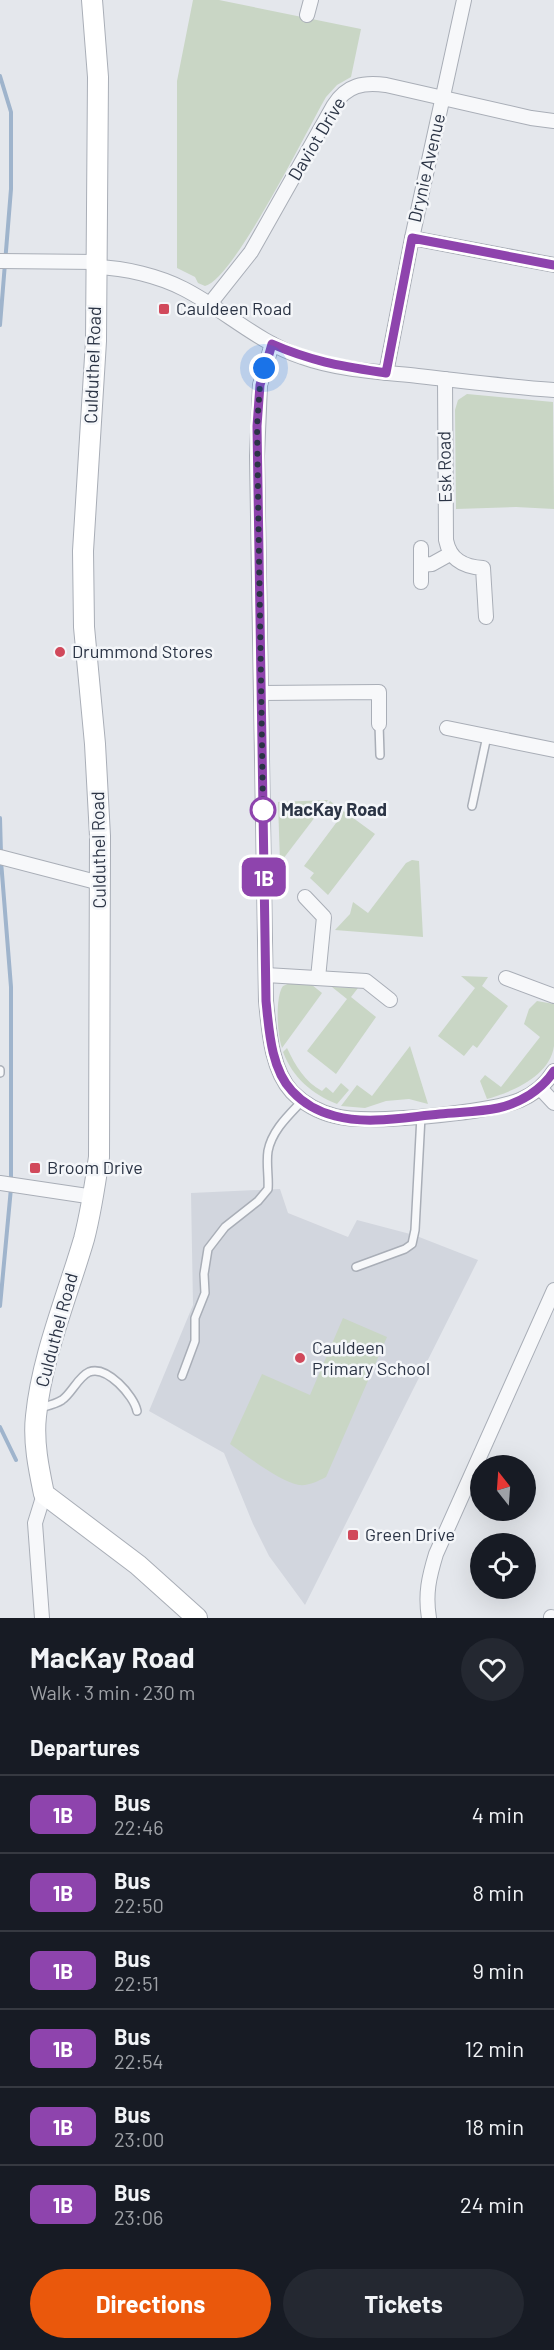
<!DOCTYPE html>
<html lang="en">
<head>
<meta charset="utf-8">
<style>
  body { margin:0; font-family:Barlow,sans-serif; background:#242831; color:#f1f3f6; height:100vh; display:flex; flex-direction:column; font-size:22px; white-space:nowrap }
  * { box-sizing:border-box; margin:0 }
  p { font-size:20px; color:#9ea1a6 }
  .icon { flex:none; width:33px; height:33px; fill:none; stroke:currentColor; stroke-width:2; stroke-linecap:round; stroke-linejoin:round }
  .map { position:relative; height:1618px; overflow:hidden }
  .drawer { display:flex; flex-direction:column; background:#171b24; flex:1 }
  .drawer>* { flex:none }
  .badge { padding:0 12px; border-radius:9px; font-size:21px; line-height:39px }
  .needle { width:39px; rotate:343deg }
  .controls { position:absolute; left:470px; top:1455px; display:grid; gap:12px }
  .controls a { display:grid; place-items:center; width:66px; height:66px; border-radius:50%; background:#171b24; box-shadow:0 6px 24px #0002; font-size:30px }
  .you { position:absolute; width:30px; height:30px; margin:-15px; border:4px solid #fff; border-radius:50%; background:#1a73e8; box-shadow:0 0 0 9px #1a73e833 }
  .map>.badge { position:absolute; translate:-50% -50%; box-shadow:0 0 0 3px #fff }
  h2 { padding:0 30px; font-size:22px; line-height:54px }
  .round { display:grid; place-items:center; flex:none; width:63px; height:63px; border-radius:32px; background:#242831 }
  .headline { display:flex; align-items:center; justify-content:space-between; height:102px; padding:0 30px }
  h1 { font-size:28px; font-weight:700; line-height:45px }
  .action { display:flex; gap:12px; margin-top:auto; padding:12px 30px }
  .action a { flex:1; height:69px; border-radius:36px; background:#ea580c; color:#fff; font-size:24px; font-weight:700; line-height:69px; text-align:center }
  .action a+a { background:#242831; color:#f1f3f6 }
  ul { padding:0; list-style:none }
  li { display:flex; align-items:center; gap:18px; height:78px; padding:0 30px; border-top:2px solid #363941 }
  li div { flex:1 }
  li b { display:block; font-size:22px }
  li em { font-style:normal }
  li .badge { min-width:66px; font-weight:700; text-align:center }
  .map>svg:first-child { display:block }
</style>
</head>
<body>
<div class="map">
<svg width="554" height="1618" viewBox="0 0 554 1618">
  <rect width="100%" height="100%" fill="#e4e7ec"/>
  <path fill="#d2d6de" d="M280 1189 288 1213 348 1237 357 1220 414 1235 478 1260 305 1605 269 1556 253 1524 224 1453 149 1411 193 1305 191 1193Z"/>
  <g fill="#c9d6c5">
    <path d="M193 0H219L361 29 351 77 337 85 326 97C307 130 234 279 205 286L198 283 195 277 177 268V81Z"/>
    <path d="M467 394 553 402 554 509 516 507 456 509 455 410 458 400Z"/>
    <path d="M328 800 280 863 278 802Z"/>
    <path d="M330 801 375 834 328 895 310 878 314 873 304 866 342 815 328 804Z"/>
    <path d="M412 860 419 861 423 937 335 930 350 914 353 902 368 913 406 863Z"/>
    <path d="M461 976 488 977 482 986 508 1006 477 1048 473 1045 464 1056 438 1036 475 988Z"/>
    <path d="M290 983 312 985 322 993 282 1048C277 1034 275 997 283 986Z"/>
    <path d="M332 987 358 988 351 997 376 1017 336 1074 307 1051 347 999Z"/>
    <path d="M537 1001 554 1004C554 1018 554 1033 554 1046 550 1076 512 1092 487 1099L480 1081 485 1075 501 1087 540 1037 524 1024 529 1009Z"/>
    <path d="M410 1046 428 1104 409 1099 386 1101 365 1108 341 1106 357 1085 372 1096Z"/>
    <path d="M287 1048C295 1065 305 1082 322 1091L326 1087 333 1093 341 1083 349 1090 337 1104C312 1094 293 1078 283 1052Z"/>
    <path d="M343 1318 387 1337 326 1477C318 1481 309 1486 299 1485 279 1481 247 1456 230 1444L262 1374 310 1395Z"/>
  </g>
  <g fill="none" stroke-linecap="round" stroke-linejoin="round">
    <g stroke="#9fb4cc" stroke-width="4">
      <path d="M0 76 11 112V189L0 325"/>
      <path d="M0 818 1 854"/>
      <path d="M1 861 11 987V1180"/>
      <path d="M0 1306 11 1188"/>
      <path d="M0 1427 16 1460"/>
    </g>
    <g stroke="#a9aeb7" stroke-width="10">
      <g id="service">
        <path d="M379 724 380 755"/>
        <path d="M472 806 487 736"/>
        <path d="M0 1073V1070"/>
        <path d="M356 1267 405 1249 412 1244 415 1230 421 1116"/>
        <path d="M182 1376 195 1341V1318L205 1293 204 1274 208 1249 225 1227 258 1201 268 1189C269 1177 266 1164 268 1151 272 1130 289 1115 303 1100"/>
        <path d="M40 1408C47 1406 56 1404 62 1400 72 1393 78 1377 89 1372 107 1365 134 1396 137 1411"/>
      </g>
    </g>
    <g stroke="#a9aeb7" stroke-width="16">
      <g id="minor">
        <path d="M307 15 311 0"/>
        <path d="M412 238 554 265"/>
        <path d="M0 261 97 262"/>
        <path d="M97 267C125 268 159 276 184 289 225 310 257 342 302 357 338 370 380 372 418 376 464 381 509 387 554 390"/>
        <path d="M209 305 251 252 334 105C347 85 363 82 386 85L531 118 554 121"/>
        <path d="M272 344 260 385 257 456 266 1001C269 1030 271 1069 292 1092 303 1103 319 1112 335 1116 368 1125 488 1113 520 1100 534 1094 546 1084 554 1071"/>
        <path d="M386 373 412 238 464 0"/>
        <path d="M445 379 446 540C450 560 464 567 483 568L486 617"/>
        <path d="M421 548V582"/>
        <path d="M421 565 432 564 450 554"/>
        <path d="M261 693 379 692V724"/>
        <path d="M447 728 554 750"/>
        <path d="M0 857 100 883"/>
        <path d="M305 897 324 917 318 978"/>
        <path d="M266 975 366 981 390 1000"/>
        <path d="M506 978 554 996"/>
        <path d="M540 1088 554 1103"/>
        <path d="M0 1183 94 1197"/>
        <path d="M551 1617 554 1618"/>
        <path d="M42 1618 35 1523 44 1494"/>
        <path d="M429 1618C425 1594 429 1577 436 1554L554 1290"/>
      </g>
    </g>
    <g stroke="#a9aeb7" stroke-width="22">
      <path id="secondary" d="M92 0 98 77 96 341 83 551 84 627 95 744 100 836 99 1157C95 1185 91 1212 84 1239 67 1297 42 1356 36 1416 33 1442 39 1470 44 1494L138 1565 197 1618"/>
    </g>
    <use href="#service" stroke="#f7f8fa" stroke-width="7"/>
    <use href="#minor" stroke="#f7f8fa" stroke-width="14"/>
    <use href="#secondary" stroke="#fff" stroke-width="20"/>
  </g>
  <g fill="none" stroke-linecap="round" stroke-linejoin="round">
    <g stroke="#fff" stroke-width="14">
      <path id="line" d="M554 265 412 238 386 373C342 366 313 362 272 344L260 385 257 426 266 1001C269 1030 271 1069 292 1091 303 1103 319 1112 335 1116 368 1125 406 1117 440 1114 459 1112 480 1112 498 1108 520 1103 542 1090 554 1071"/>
    </g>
    <use href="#line" stroke="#8e44ad" stroke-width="9"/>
    <path stroke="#2b3445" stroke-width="6" stroke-dasharray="0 10.8" d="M263 810 257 426 260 385 264 368"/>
  </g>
  <g fill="#d1495b" stroke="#f4f6f9" stroke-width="2">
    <rect x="158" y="303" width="12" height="12" rx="3"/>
    <circle cx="60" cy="652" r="6"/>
    <rect x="29" y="1162" width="12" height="12" rx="3"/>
    <circle cx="300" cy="1358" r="6"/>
    <rect x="347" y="1529" width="12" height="12" rx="3"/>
  </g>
  <circle fill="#fff" stroke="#8e44ad" stroke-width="3" cx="263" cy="810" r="12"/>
  <g text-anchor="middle" stroke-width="5" stroke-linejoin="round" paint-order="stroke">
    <g font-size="18" fill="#2b3445" stroke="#f4f6f9">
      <text transform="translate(317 139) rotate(-59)" y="6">Daviot Drive</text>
      <text transform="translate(427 168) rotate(-77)" y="6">Drynie Avenue</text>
      <text transform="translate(93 365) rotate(-88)" y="6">Culduthel Road</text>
      <text transform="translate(445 467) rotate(-91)" y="6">Esk Road</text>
      <text transform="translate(99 850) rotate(-91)" y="6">Culduthel Road</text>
      <text transform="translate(57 1330) rotate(-75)" y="6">Culduthel Road</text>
    </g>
    <g font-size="18" fill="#2b3445" stroke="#f4f6f9" text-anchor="start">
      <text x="176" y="315">Cauldeen Road</text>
      <text x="72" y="658">Drummond Stores</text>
      <text x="47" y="1174">Broom Drive</text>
      <text x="312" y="1354">Cauldeen<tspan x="312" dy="21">Primary School</tspan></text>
      <text x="365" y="1541">Green Drive</text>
    </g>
    <g font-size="18" font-weight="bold" fill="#2b3445" stroke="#f4f6f9" text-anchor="start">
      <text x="281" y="816">MacKay Road</text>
    </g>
  </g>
</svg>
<div class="controls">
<a><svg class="needle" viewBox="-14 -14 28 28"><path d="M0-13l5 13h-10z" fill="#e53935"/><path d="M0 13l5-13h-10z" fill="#9ea1a6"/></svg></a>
<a><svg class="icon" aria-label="locate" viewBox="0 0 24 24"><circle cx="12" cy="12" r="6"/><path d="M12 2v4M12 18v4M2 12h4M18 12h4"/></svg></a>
</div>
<div class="you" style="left:264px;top:368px"></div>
<b class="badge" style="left:264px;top:877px;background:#8e44ad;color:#fff">1B</b>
</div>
<section class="drawer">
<div class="headline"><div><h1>MacKay Road</h1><p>Walk · 3 min · 230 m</p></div><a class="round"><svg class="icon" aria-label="heart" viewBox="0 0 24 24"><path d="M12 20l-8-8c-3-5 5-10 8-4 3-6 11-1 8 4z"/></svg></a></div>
<h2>Departures</h2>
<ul>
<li><span class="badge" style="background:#8e44ad;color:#fff">1B</span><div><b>Bus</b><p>22:46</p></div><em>4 min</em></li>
<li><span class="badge" style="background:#8e44ad;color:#fff">1B</span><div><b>Bus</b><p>22:50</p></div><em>8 min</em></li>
<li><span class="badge" style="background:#8e44ad;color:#fff">1B</span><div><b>Bus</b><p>22:51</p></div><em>9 min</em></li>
<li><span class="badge" style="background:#8e44ad;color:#fff">1B</span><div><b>Bus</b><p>22:54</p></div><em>12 min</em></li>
<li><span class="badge" style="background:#8e44ad;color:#fff">1B</span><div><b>Bus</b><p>23:00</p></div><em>18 min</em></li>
<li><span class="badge" style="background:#8e44ad;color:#fff">1B</span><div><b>Bus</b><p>23:06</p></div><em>24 min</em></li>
</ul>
<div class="action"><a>Directions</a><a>Tickets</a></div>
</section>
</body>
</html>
